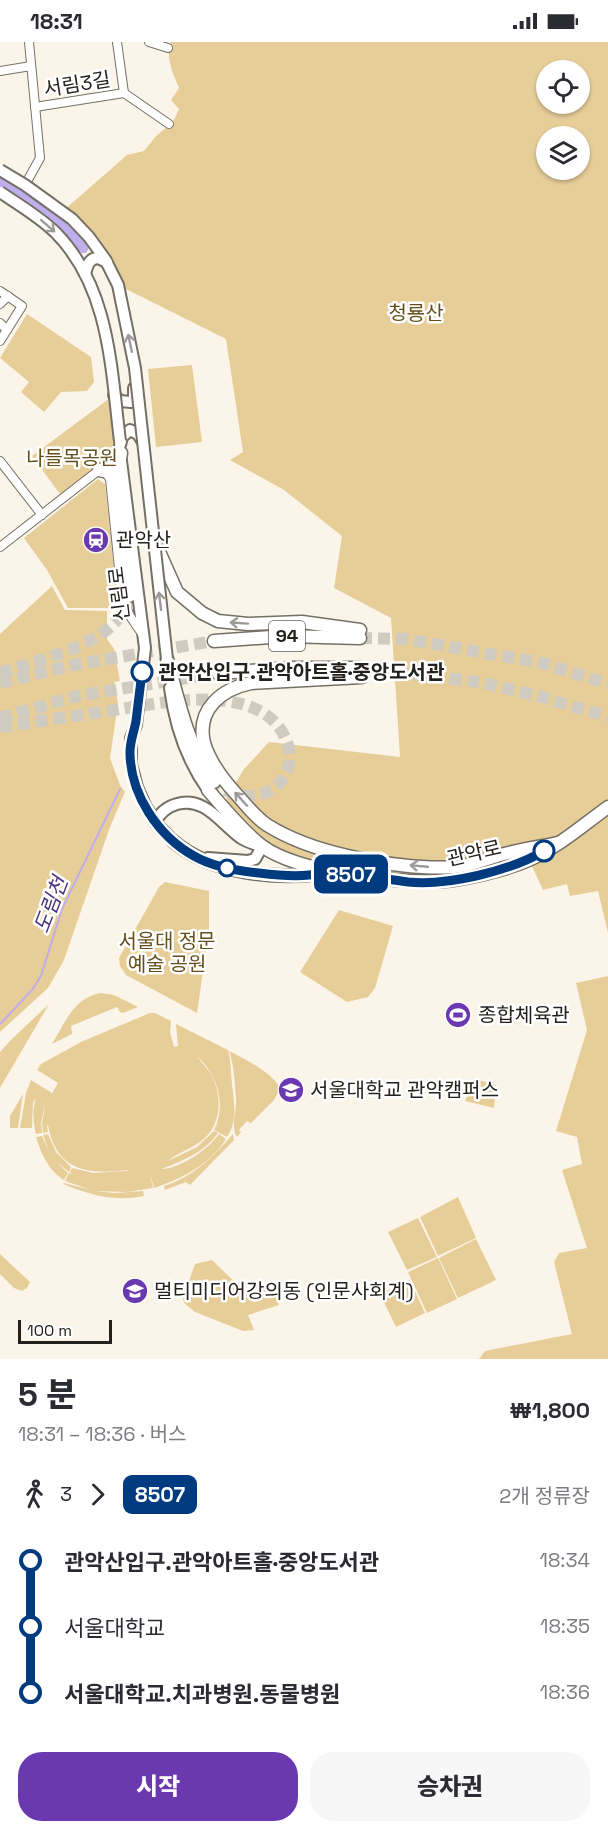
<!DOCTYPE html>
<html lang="ko">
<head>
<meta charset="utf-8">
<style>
  body { margin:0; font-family:"Space Grotesk","Noto Sans KR",sans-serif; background:#f7f7f7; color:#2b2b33; height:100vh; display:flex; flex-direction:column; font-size:22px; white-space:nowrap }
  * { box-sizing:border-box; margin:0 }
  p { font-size:20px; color:#7c7c81 }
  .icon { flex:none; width:33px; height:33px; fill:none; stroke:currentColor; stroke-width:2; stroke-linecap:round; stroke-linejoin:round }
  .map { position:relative; height:1317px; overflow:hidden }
  .side { display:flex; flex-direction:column; background:#fff; flex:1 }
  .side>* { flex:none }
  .badge { padding:0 12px; border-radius:9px; font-size:21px; line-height:39px }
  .buttons { position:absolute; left:536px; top:18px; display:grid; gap:12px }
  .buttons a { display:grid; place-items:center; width:54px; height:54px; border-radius:50%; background:#fff; box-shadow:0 2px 4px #0004; font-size:30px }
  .scale { position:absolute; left:18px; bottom:15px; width:94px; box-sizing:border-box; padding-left:6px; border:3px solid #23211d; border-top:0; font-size:16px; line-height:21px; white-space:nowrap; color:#23211d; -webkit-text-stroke:4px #fff; paint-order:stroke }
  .map>.badge { position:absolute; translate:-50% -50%; box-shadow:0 0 0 3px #fff }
  .legs { display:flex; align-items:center; gap:9px; height:66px; padding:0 18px; font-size:20px }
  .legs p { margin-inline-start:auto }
  .headline { display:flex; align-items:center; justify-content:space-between; height:102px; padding:0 18px }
  h1 { font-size:33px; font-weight:800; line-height:45px }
  .primary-button { display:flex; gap:12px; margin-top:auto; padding:12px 18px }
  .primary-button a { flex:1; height:69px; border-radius:24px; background:#6a39b0; color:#fff; font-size:24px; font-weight:800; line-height:69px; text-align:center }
  .primary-button a+a { background:#f7f7f7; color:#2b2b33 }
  ul { padding:0 18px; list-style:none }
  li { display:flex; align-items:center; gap:21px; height:66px; font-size:22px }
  li i { display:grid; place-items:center; width:9px; height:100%; margin:0 8px; background:currentColor }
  li i::after { content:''; width:15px; height:15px; margin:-8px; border:4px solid; border-radius:50%; background:#fff }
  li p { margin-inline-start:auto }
  li:first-child i { background:linear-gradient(#0000 50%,currentColor 0) }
  li:last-child i { background:linear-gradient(currentColor 50%,#0000 0) }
  .status { display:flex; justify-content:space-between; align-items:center; height:42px; padding:0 30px; background:#fff; direction:ltr }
  .status svg { height:16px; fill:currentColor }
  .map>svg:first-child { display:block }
</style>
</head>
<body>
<div class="status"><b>18:31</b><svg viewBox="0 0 49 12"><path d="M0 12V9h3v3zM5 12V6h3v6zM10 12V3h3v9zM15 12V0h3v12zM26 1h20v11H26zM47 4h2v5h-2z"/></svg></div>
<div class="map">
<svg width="608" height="1317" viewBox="0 0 608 1317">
  <rect width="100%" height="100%" fill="#fbf5e9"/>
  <g fill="#e7ce99" fill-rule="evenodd">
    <path d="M171 0H608V891L598 849 570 854 567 842 543 848 529 818 411 840 277 812 222 764 244 727 269 700 400 715 391 576 334 546 342 494 284 448 230 418 243 410 226 297 118 243 63 169 127 113 144 109 156 94 173 80 179 67 171 58 179 46C173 32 165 15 171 0ZM546 28H579V62H546ZM546 94H579V128H546Z"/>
    <path d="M27 272 91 315 94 340 87 349 61 350 44 370 21 350 29 340 0 316Z"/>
    <path d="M192 323 202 400 156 405 148 327Z"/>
    <path d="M114 353 121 411 63 456 32 414Z"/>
    <path d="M98 437 105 442 115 537 116 566H68L47 528 24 496Z"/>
    <path d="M52 544 65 568 107 569V597L114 607 120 639 114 640 118 661 110 716 120 743 125 750 110 785 64 918 48 946 0 990V592Z"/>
    <path d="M165 840 209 849V887L197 971 126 933 120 924 119 916 159 845Z"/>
    <path d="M339 868 393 884 375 946 368 955 347 960 300 930Z"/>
    <path d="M608 934V1317H479L485 1309 572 1292 554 1220 559 1211 587 1206 562 1128 582 1122 577 1095 556 1089 587 988 576 941Z"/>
    <path d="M101 951 114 953 138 965 123 971 120 970 117 965 71 984 72 992 52 1002C65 981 74 955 101 951Z"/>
    <path d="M49 962 0 1046V1010L12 997Z"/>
    <path d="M150 971H155L171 979 170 990 174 1005 178 1004 176 982 228 1008C231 1020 231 1030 232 1042 234 1060 238 1079 227 1095L214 1088C227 1062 217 1032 197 1014 201 1020 207 1026 211 1032 223 1054 222 1085 200 1100 190 1107 176 1112 168 1119L197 1105 214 1089 218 1091C205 1110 181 1120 161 1127 179 1127 208 1108 219 1092L226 1097C210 1122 182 1137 154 1146L150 1131 153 1146 127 1150 94 1149 115 1151 143 1149 144 1154C115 1160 90 1153 63 1142L64 1141 91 1148 65 1139 69 1131 72 1132 70 1130 72 1126 93 1131 128 1129 127 1128C88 1133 56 1129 48 1083L47 1084 48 1090 43 1091 42 1081 46 1058 41 1081 42 1091 36 1092C33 1080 32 1066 36 1056L33 1060 32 1086H20L26 1051 31 1038 52 1051 50 1055 58 1041 37 1028 41 1022 83 999Z"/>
    <path d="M229 1009C243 1016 275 1032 280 1047L274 1058 251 1081 247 1079 239 1088 241 1090 237 1095C230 1085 237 1068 236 1057 235 1041 234 1024 229 1009Z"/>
    <path d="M475 1037 496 1043 494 1066 465 1059Z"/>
    <path d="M23 1052 18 1086H10V1074Z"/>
    <path d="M48 1092 56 1110 71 1125 69 1130 56 1120 68 1131 64 1138C49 1129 41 1112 36 1095L42 1094 49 1109 43 1093Z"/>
    <path d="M233 1092 234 1098 190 1143 186 1140 165 1148 164 1144C193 1135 213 1115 233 1092Z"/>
    <path d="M458 1155 476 1196 438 1214 420 1175Z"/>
    <path d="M418 1176 437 1215 407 1228 388 1190Z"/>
    <path d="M476 1197 496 1238 458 1256 439 1216Z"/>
    <path d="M0 1212 30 1240 27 1246 22 1249 14 1246 0 1232Z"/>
    <path d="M438 1216 457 1257 427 1271 408 1230Z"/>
    <path d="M212 1218 245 1250 272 1246 279 1263 248 1273 254 1288 243 1289 195 1270 184 1261 183 1256 195 1222Z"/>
    <path d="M410 1238 425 1271 396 1285 380 1252Z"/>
  </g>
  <path fill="#c0adec" d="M0 131 61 170 90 204 86 211H82L70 203 0 148Z"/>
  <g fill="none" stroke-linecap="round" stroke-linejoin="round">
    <path stroke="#c0adec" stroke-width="2" d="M0 982 32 948 41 934 62 867 120 747"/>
    <g stroke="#d0cbc0" stroke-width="12" stroke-dasharray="12 6" stroke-linecap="butt">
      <path d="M360 596 405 597 542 621 608 642"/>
      <path d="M360 626 479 640 542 655 608 675"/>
      <path d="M0 631C38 618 121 601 129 555"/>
      <path d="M0 641 73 623 214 599"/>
      <path d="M0 676 77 654 218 631"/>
      <path d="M0 685C36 680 72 674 108 669 157 662 257 637 285 695 292 709 292 725 282 738 265 760 233 758 214 740"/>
    </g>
    <g stroke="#757065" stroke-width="10">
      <g id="minor">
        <path d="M117 0 124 51 169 82"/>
        <path d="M149 0 168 6"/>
        <path d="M0 29 31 24"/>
        <path d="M35 65 124 51"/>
        <path d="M25 143 40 116 29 0"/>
        <path d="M0 249 22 264 0 299"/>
        <path d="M0 262 8 254"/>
        <path d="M0 281 7 288"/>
        <path d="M0 419 42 473"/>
        <path d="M106 431 110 437 122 556 130 574 142 592"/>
        <path d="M0 505 121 411"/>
      </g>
    </g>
    <g stroke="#757065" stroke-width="14">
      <g id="secondary">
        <path d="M114 353 120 359 131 360 134 356V346"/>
        <path d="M120 403 122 395 130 388 138 392 143 400"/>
        <path d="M121 419 145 606 136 683 131 696V722L137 745 146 765 156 781 173 799"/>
        <path d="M170 646C175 684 186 717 208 748"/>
        <path d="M155 779C161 771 166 765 177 762 205 754 221 782 241 796 247 800 255 802 262 805L255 817 248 819 208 816"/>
      </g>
    </g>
    <g stroke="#757065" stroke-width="15">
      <g id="primary">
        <path d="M208 748C225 767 242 789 262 804 298 831 408 844 453 838 478 834 505 828 528 818 557 806 583 783 608 765"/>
        <path d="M173 799C211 832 277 838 326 831"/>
      </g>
    </g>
    <g stroke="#757065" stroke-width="15">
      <g id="trunk">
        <path d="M121 411 116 437 129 554"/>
        <path d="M99 428 109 430 116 437"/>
        <path d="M156 503 177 550 202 571 218 579 248 582 302 580 360 588"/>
        <path d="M214 599 285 594 360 596"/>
        <path d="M167 617C179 660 187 703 214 740"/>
        <path d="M218 631 292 626H360"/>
        <path d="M362 635 251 641C222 647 196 667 204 701 210 721 224 739 238 754 247 764 256 776 267 783 291 798 321 808 348 814 377 821 431 829 461 824 474 822 487 817 500 813 519 808 539 805 558 801"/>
      </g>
    </g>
    <use href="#minor" stroke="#fff" stroke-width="8"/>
    <use href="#secondary" stroke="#fff" stroke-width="10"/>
    <use href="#primary" stroke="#fff" stroke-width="12"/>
    <use href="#trunk" stroke="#fff" stroke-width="12"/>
    <g stroke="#757065" stroke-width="14" stroke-linecap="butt">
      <g id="secondary-bridge">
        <path d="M0 128 25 143 72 177 89 195 105 217 118 243 135 326 167 617"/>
        <path d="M0 150C19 163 40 175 56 191 110 246 111 327 120 399"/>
        <path d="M85 232C87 224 89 216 98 216L107 220"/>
      </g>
    </g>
    <use href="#secondary-bridge" stroke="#fff" stroke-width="10"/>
  </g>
  <defs><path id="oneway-shaft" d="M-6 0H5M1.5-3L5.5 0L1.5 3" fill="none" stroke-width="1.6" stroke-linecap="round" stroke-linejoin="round" transform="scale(1.5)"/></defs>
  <g stroke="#9c9b99">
    <use href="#oneway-shaft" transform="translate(48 184) rotate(41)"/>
    <use href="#oneway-shaft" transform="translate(130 301) rotate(-102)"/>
    <use href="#oneway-shaft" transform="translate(160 559) rotate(-97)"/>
    <use href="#oneway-shaft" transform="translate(239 581) rotate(-176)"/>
    <use href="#oneway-shaft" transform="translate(241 757) rotate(-132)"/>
    <use href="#oneway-shaft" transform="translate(419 824) rotate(-175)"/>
  </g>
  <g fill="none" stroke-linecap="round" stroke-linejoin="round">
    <g stroke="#fff" stroke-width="14">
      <path id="line-1" d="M142 630C140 646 138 663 136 679 134 690 130 699 130 710 130 752 158 794 194 814 213 825 238 829 259 831 275 833 293 835 309 833 318 832 327 829 336 830 360 832 384 837 408 840 447 844 510 829 544 809"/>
    </g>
    <use href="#line-1" stroke="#003b80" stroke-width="9"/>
  </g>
  <defs>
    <g id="station-disc" transform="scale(1.35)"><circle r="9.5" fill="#6a39b0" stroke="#fff"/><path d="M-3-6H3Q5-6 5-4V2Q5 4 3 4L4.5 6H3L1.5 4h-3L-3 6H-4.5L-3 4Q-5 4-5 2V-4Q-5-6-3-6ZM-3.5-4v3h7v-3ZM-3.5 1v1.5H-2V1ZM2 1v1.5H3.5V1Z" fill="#fff"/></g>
    <g id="stadium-disc" transform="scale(1.35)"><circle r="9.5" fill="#6a39b0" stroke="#fff"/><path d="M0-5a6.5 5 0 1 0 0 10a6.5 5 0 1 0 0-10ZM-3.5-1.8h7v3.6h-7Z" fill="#fff"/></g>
    <g id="university-disc" transform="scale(1.35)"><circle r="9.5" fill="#6a39b0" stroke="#fff"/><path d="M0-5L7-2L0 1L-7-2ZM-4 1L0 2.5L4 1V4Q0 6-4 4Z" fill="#fff"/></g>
  </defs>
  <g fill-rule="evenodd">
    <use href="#station-disc" x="96" y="498"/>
    <use href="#stadium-disc" x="458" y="973"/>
    <use href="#university-disc" x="291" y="1048"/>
    <use href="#university-disc" x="135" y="1249"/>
  </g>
  <g fill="#fff" stroke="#003b80" stroke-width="3">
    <circle cx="142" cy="630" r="10"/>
    <circle cx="544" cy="809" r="10"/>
    <circle cx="227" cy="826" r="8"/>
  </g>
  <g text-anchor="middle" stroke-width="5" stroke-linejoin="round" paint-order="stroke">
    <rect fill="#fff" stroke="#656461" stroke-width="1.5" x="269" y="579" width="36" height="30" rx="4.5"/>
    <g font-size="18" font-weight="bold" fill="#23211d">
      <text x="287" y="600">94</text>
    </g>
    <g font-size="20" fill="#23211d" stroke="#fff">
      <text transform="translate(77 42) rotate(-9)" y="7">서림3길</text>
      <text transform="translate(119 552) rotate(-97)" y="7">신림로</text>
      <text transform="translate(474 811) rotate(-13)" y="7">관악로</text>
    </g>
    <g font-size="20" fill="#644f1d" stroke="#fff">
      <text x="416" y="278">청룡산</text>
      <text x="72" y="423">나들목공원</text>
      <text x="167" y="906">서울대 정문<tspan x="167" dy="23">예술 공원</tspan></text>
    </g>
    <g font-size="20" fill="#23211d" stroke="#fff" text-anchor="start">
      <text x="116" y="505">관악산</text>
      <text x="478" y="980">종합체육관</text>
      <text x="310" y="1055">서울대학교 관악캠퍼스</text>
      <text x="154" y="1256">멀티미디어강의동 (인문사회계)</text>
    </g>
    <g font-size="20" font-weight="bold" fill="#23211d" stroke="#fff" text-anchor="start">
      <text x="158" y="637">관악산입구.관악아트홀·중앙도서관</text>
    </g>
    <g font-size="21" font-style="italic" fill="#4d317b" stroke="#fff">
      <text transform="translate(51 863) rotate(-69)" y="7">도림천</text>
    </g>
  </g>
</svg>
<div class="buttons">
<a><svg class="icon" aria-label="locate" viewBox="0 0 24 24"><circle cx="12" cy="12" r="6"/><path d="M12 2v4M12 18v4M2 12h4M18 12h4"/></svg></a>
<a><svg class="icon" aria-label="layers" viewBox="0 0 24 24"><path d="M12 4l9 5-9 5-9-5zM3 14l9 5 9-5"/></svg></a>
</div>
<div class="scale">100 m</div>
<b class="badge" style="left:351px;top:832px;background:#003b80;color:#fff">8507</b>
</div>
<section class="side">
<div class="headline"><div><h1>5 분</h1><p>18:31 – 18:36 · 버스</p></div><b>₩1,800</b></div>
<div class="legs"><svg class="icon" aria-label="walk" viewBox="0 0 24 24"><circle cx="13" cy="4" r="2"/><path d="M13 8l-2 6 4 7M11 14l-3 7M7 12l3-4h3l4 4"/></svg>3<svg class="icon" aria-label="forward" viewBox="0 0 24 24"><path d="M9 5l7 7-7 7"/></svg><b class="badge" style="background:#003b80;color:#fff">8507</b><p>2개 정류장</p></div>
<ul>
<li><i style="color:#003b80"></i><b>관악산입구.관악아트홀·중앙도서관</b><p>18:34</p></li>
<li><i style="color:#003b80"></i><span>서울대학교</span><p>18:35</p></li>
<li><i style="color:#003b80"></i><b>서울대학교.치과병원.동물병원</b><p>18:36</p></li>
</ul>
<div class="primary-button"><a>시작</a><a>승차권</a></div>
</section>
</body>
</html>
